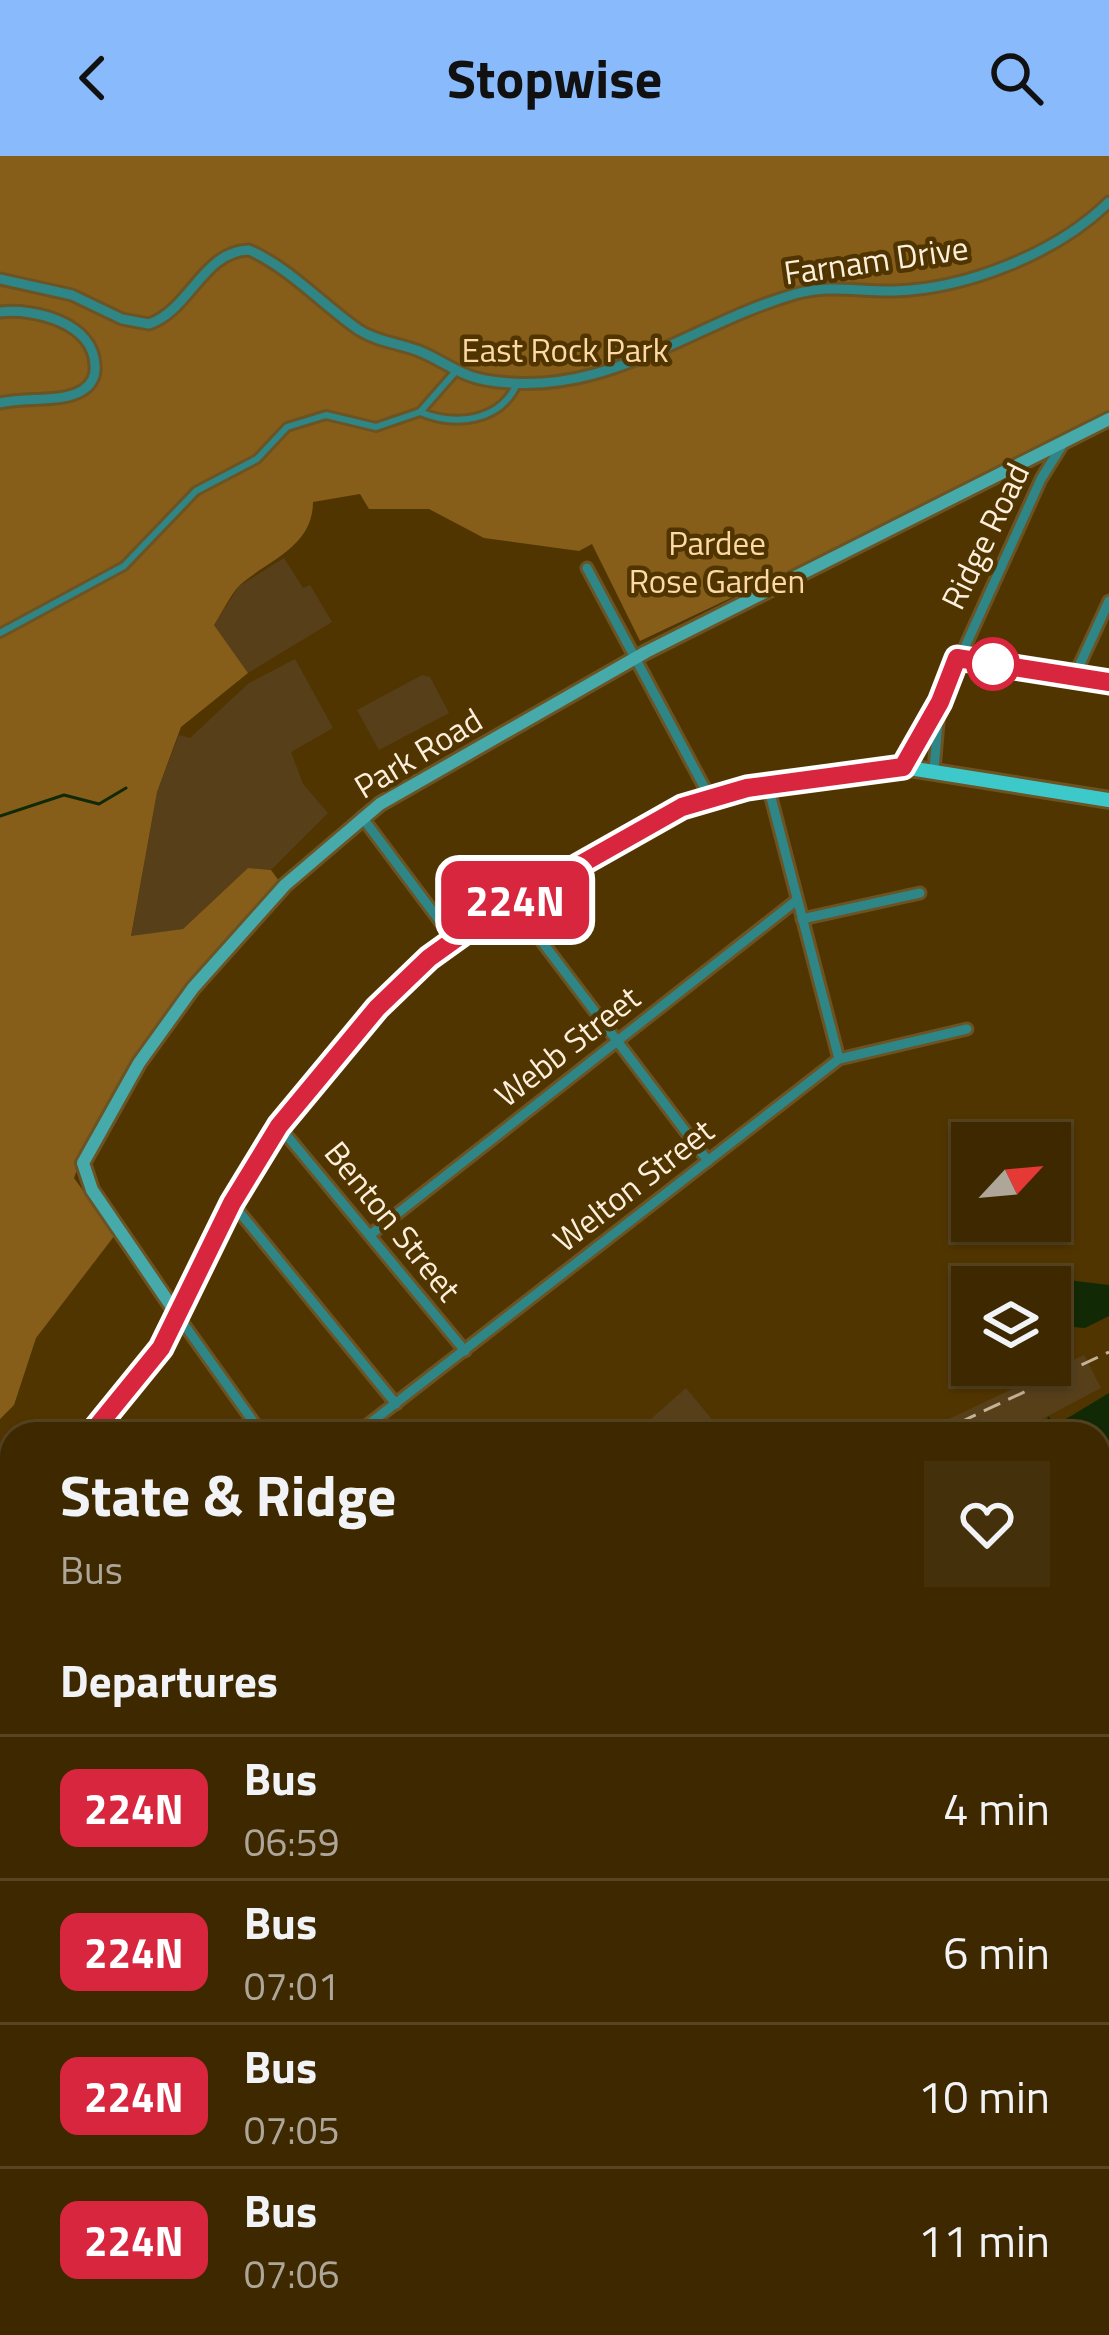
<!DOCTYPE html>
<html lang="en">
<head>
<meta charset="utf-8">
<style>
  body { margin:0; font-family:"Titillium Web",sans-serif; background:#44300a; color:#f1f3f6; height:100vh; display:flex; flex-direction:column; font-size:45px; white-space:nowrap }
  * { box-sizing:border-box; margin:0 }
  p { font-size:39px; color:#ada699 }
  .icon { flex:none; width:66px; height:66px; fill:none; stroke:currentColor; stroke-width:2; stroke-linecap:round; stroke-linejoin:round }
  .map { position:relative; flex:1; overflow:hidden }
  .drawer { position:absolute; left:0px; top:1266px; width:1110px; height:915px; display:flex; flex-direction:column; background:#3d2800; border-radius:36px 36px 0 0; box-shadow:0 3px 9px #0004,0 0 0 3px #564422 }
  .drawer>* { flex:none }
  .badge { padding:0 24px; border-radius:18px; font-size:42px; line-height:78px }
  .needle { width:78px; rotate:64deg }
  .buttons { position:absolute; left:951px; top:966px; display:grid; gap:24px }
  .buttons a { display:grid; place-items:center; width:120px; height:120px; border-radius:0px; background:#3d2800; box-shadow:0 3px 9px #0004,0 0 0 3px #564422; font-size:60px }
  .map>.badge { position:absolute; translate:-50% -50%; box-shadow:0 0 0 6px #fff }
  h2 { padding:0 60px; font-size:45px; line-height:108px }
  .round { display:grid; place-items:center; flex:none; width:126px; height:126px; border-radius:0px; background:#44300a }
  .headline { display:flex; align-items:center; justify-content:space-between; height:204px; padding:0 60px }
  h1 { font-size:57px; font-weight:700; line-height:90px }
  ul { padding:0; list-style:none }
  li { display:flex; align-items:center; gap:36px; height:144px; padding:0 60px; border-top:3px solid #564422 }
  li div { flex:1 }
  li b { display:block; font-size:45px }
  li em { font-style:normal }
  li .badge { min-width:132px; font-weight:700; text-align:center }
  header { display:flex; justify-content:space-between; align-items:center; height:156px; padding:0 60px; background:#89bafc; color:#111; font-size:54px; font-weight:700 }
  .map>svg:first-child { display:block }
</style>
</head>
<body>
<header><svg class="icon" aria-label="back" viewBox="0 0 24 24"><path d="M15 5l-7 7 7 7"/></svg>Stopwise<svg class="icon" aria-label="search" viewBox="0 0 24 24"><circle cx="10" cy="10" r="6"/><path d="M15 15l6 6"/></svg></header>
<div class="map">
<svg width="1109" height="2179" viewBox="0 0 1109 2179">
  <rect width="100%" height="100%" fill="#513500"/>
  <g fill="#573f1a">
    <path d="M284 402 303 432 310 429 332 466 248 517 214 469 239 430Z"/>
    <path d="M295 503 333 572 291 596 303 628 328 657 271 714 248 712 183 773 131 781 157 636 179 579 190 582 249 527Z"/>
    <path d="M422 519 430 521 449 557 379 594 357 554Z"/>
    <path d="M1084 1199 1101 1232 1014 1278H917Z"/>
    <path d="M686 1232 724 1278H634Z"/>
    <path d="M1109 1588V1685H1098V1589Z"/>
    <path d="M12 1708V2169H164L151 2179H0V1713Z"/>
  </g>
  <g fill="#865e1a">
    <path d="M0 0H1109V255L879 372 640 485 592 388 579 395 484 382 429 353H369L360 338 313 346C313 391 268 404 240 429 230 439 222 457 214 469L248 517 181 571 157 636 131 780 183 773 248 712 271 714 282 729C198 813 116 909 74 1022L115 1079 36 1182 14 1249 0 1263Z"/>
    <path d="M1098 1685H1109V1818L1098 1826Z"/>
    <path d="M1109 2082V2179H1105L1098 2167V2095Z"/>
    <path d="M327 2169H812L828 2179H320Z"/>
    <path d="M834 2169H1064L1070 2179H839Z"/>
  </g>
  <g fill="#122905">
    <path d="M1059 1123 1109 1129V1160L1085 1172 1050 1169V1131H1038Z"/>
    <path d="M1109 1237V1391L1098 1370V1278H1056L1047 1267 1048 1260 1056 1269Z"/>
    <path d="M1109 1818V2082L1098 2095V1826Z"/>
    <path d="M164 2169H327L320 2179H151Z"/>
  </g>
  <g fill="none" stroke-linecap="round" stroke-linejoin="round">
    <g stroke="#122905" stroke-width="3">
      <path d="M0 660 64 639 99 648 126 632"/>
      <path d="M1098 1702 1109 1698"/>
      <path d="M1098 1743 1109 1750"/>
    </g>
    <g stroke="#6c5323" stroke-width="12">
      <g id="pedestrian">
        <path d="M420 256C454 270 499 267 517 228"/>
        <path d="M0 477 124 410 196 335 257 303 287 271 326 259 376 271 420 256 456 215"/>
      </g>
    </g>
    <g stroke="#6c5323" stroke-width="15">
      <g id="minor">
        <path d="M0 123 72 139 122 163 149 168C190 154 203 95 249 94 290 112 323 149 359 174 378 186 399 187 419 195 442 204 460 220 485 224 604 245 688 169 795 138 830 128 860 136 894 135 967 133 1057 97 1109 46"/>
        <path d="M0 156C35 152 94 167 95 210 96 220 91 229 83 234 61 248 25 240 0 247"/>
        <path d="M587 412 709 640"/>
        <path d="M957 502 1109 526"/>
        <path d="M1074 521 1109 445"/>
        <path d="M903 611 940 546 1041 323 1061 291"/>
        <path d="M934 614 939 554"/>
        <path d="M768 630 839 903"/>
        <path d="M362 661 454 784"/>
        <path d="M512 746 708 1005"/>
        <path d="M802 763 920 737"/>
        <path d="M279 970 465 1195"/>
        <path d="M232 1047 396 1248"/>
        <path d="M370 1079 797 744"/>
        <path d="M178 1160 262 1278"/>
        <path d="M356 1278 839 903 967 873"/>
        <path d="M0 1557 12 1547"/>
      </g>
    </g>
    <g stroke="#6c5323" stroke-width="18">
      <path id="secondary" d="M178 1160 92 1034 83 1007 139 907 193 832 285 729 380 648 646 496 1109 263"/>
    </g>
    <g stroke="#6c5323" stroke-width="20">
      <g id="primary">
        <path d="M91 1278 162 1192 232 1047 295 949 392 837 482 764 709 640 903 611 1109 644"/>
        <path d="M0 1363 12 1353"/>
      </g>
    </g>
    <use href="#pedestrian" stroke="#2f8686" stroke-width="6"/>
    <use href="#minor" stroke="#2f8686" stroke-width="9"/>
    <use href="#secondary" stroke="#46aaaa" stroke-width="12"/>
    <use href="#primary" stroke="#3dc8c9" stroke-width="14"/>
    <g stroke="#c5b395" stroke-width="3" stroke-dasharray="18 9" stroke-linecap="butt">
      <path d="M935 1278 1109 1196"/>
      <path d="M0 1719 12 1713"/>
      <path d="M0 1786 12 1780"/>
      <path d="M0 2087 12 2085"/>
    </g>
  </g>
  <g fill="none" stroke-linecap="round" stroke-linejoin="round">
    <g stroke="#fff" stroke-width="27">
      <path id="line" d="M91 1278 161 1192 232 1047 279 970 377 852 429 802 482 764 682 651 747 632 903 611 940 546 957 502 1109 526"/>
    </g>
    <use href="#line" stroke="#d7263d" stroke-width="18"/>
  </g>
  <circle fill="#fff" stroke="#d7263d" stroke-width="6" cx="993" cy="508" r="24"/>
  <g text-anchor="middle" stroke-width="9" stroke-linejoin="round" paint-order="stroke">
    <g font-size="33" fill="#fcefdc" stroke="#513500">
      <text transform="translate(876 104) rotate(-8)" y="12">Farnam Drive</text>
      <text transform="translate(985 380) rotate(-64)" y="12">Ridge Road</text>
      <text transform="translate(418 597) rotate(-31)" y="12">Park Road</text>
      <text transform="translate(567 890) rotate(-38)" y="12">Webb Street</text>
      <text transform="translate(633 1029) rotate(-38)" y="12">Welton Street</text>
      <text transform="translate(393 1065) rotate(51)" y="12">Benton Street</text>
    </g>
    <g font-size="33" fill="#fdd9a5" stroke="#513500">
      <text x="565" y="206">East Rock Park</text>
      <text x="717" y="399">Pardee<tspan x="717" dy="38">Rose Garden</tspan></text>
    </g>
  </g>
</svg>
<div class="buttons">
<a><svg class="needle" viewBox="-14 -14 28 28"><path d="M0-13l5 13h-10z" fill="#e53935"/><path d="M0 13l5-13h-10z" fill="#ada699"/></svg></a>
<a><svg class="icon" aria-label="layers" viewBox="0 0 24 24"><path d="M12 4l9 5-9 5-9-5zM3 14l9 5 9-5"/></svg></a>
</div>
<b class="badge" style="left:515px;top:744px;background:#d7263d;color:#fff">224N</b>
<section class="drawer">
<div class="headline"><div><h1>State &amp; Ridge</h1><p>Bus</p></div><a class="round"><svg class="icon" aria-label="heart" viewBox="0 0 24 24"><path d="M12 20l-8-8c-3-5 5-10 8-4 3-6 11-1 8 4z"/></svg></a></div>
<h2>Departures</h2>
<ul>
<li><span class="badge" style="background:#d7263d;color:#fff">224N</span><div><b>Bus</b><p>06:59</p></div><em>4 min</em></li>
<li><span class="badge" style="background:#d7263d;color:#fff">224N</span><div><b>Bus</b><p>07:01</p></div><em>6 min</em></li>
<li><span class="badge" style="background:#d7263d;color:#fff">224N</span><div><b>Bus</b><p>07:05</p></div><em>10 min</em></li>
<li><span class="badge" style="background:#d7263d;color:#fff">224N</span><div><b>Bus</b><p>07:06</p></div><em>11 min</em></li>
</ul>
</section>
</div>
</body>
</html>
